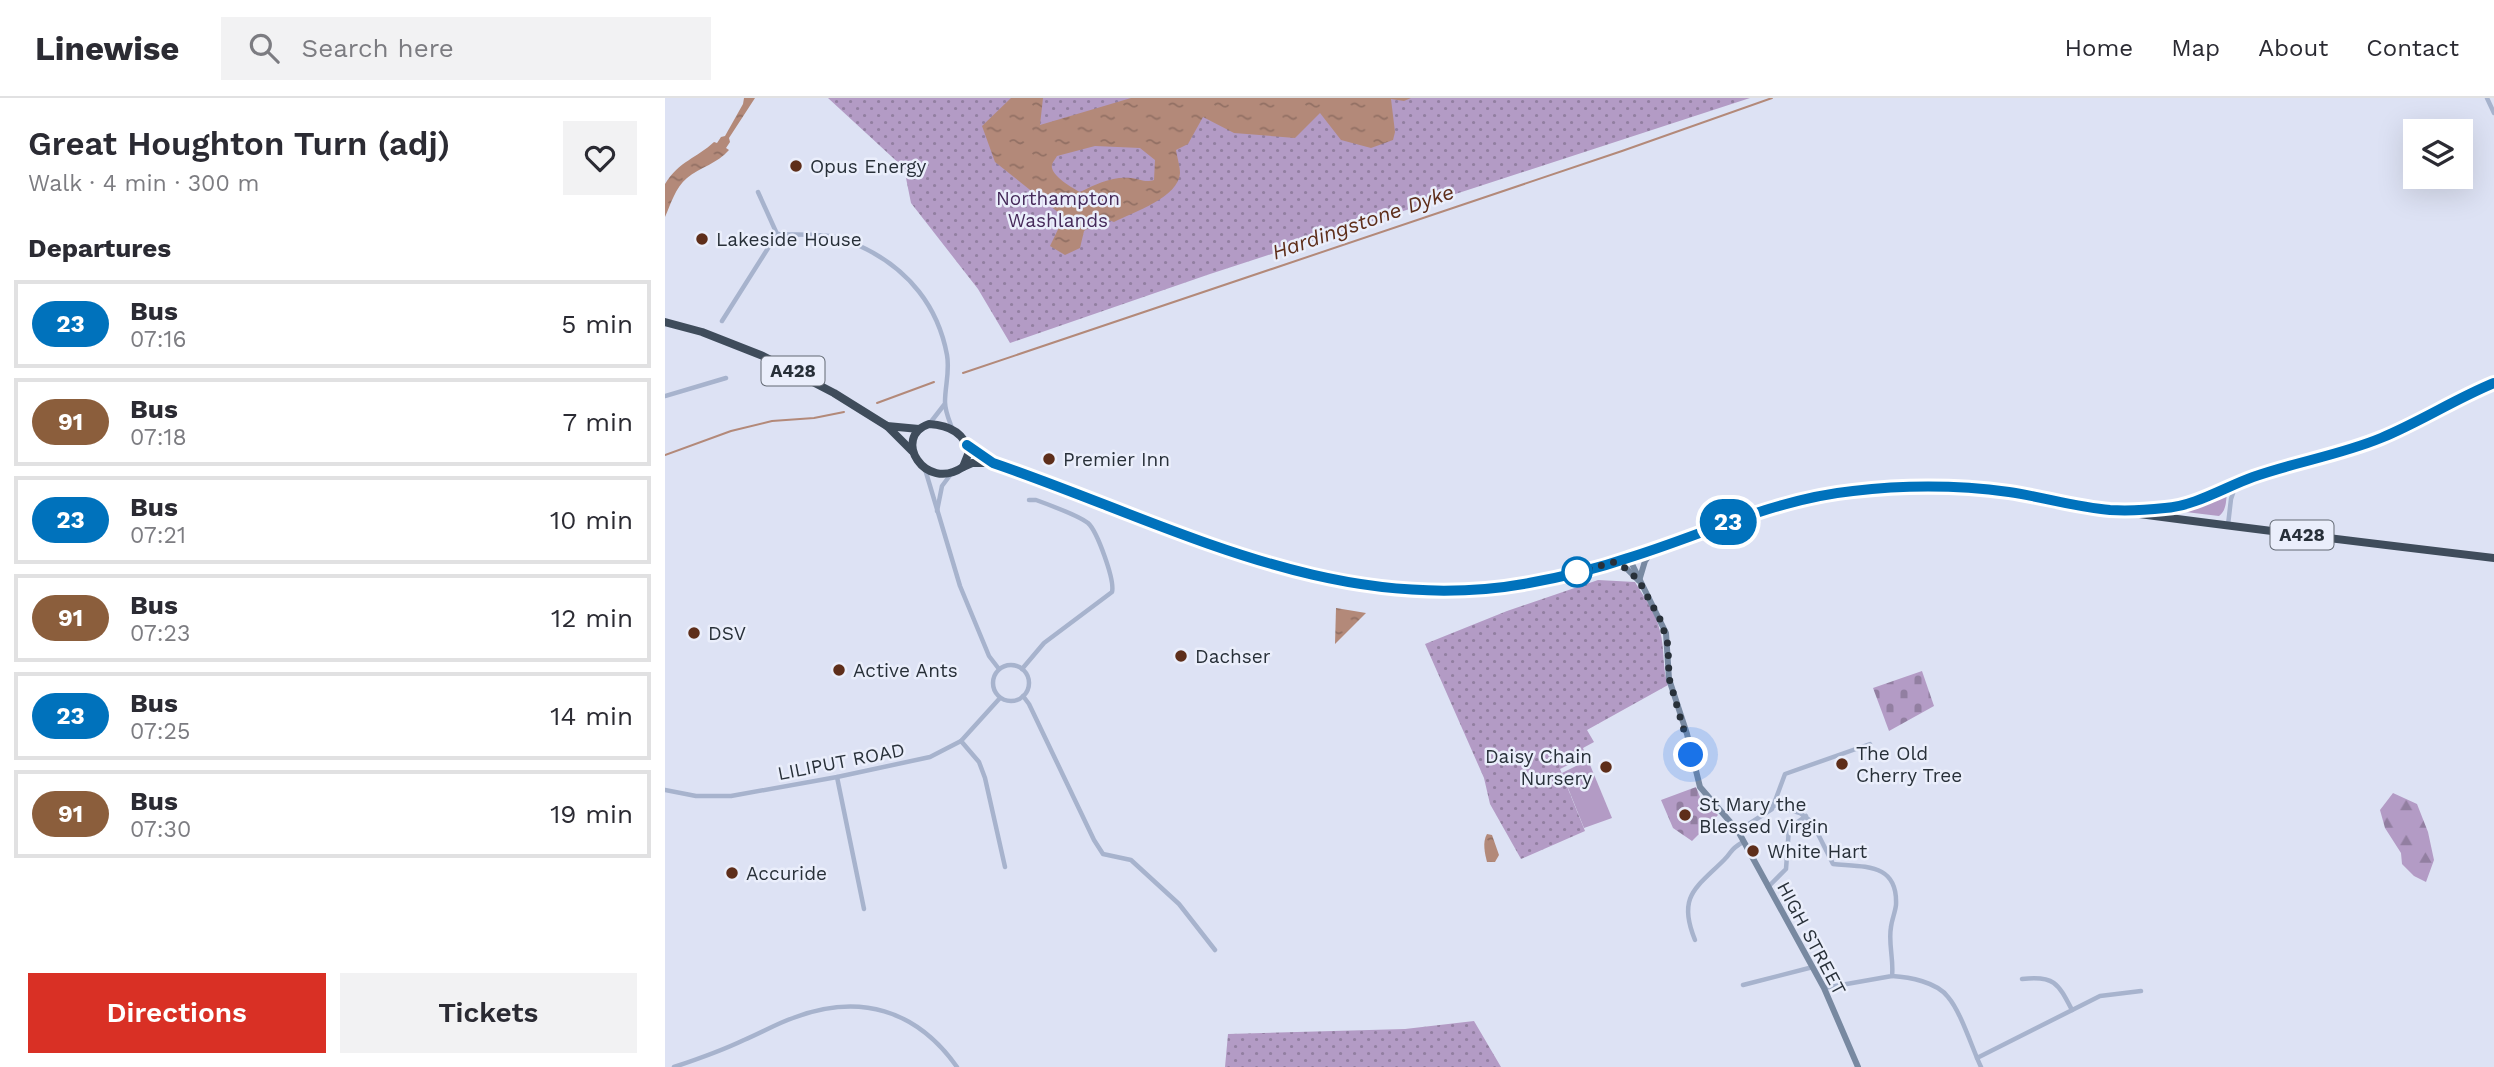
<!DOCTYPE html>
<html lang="en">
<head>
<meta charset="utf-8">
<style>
  body { margin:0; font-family:"Work Sans",sans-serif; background:#f2f2f3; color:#2b2b33; height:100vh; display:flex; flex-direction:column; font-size:26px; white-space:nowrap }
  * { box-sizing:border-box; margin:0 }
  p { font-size:23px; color:#7c7c81 }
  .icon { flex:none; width:38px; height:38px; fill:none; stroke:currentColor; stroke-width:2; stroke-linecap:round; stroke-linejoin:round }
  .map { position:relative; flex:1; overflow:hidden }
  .panel { display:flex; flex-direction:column; background:#fff; width:665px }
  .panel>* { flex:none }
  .badge { padding:0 14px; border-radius:23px; font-size:24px; line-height:46px }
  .buttons { position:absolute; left:1738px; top:21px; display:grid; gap:14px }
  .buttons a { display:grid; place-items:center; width:70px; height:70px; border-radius:0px; background:#fff; box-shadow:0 7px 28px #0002; font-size:35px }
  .you { position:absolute; width:35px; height:35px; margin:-18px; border:5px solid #fff; border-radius:50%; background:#1a73e8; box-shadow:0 0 0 10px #1a73e833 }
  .map>.badge { position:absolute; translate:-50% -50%; box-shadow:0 0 0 4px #fff }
  h2 { padding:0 28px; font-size:26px; line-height:63px }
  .round { display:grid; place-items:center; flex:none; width:74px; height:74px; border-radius:0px; background:#f2f2f3 }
  .overview { display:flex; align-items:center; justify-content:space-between; height:119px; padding:0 28px }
  h1 { font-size:33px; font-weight:600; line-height:52px }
  .action { display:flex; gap:14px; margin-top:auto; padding:14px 28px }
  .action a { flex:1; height:80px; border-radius:0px; background:#d93025; color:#fff; font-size:28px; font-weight:600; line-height:80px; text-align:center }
  .action a+a { background:#f2f2f3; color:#2b2b33 }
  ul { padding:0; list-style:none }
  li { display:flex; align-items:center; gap:21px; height:88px; margin:0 14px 10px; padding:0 14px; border:4px solid #e1e1e2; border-radius:0px }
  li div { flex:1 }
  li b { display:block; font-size:26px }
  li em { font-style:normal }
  li .badge { min-width:77px; font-weight:700; text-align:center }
  header { display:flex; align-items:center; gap:42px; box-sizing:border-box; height:98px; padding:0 35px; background:#fff; border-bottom:2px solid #e1e1e2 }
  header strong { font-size:33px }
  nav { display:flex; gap:38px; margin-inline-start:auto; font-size:24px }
  .search { width:490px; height:63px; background:#f2f2f3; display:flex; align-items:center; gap:18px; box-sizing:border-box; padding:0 24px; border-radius:0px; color:#7c7c81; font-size:26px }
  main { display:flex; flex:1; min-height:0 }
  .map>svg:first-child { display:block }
</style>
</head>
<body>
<header>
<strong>Linewise</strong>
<div class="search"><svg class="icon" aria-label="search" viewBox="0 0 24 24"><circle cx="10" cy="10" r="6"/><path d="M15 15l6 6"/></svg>Search here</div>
<nav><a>Home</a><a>Map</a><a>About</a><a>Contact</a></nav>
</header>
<main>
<section class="panel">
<div class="overview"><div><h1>Great Houghton Turn (adj)</h1><p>Walk · 4 min · 300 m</p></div><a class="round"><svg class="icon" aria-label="heart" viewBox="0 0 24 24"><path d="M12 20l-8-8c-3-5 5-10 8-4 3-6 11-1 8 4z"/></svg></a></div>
<h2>Departures</h2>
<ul>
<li><span class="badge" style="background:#0072bc;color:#fff">23</span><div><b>Bus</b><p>07:16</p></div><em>5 min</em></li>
<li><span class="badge" style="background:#8b5e3c;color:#fff">91</span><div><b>Bus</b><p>07:18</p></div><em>7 min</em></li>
<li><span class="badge" style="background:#0072bc;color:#fff">23</span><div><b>Bus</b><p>07:21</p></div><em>10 min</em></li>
<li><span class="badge" style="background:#8b5e3c;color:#fff">91</span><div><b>Bus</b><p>07:23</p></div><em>12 min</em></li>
<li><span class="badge" style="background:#0072bc;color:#fff">23</span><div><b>Bus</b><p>07:25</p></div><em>14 min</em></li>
<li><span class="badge" style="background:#8b5e3c;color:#fff">91</span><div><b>Bus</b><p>07:30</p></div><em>19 min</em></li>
</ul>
<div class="action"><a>Directions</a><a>Tickets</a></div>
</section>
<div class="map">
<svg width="1829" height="969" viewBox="0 0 1829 969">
  <defs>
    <pattern id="forest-firs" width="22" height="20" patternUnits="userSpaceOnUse" patternTransform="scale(1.75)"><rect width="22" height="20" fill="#b39bc5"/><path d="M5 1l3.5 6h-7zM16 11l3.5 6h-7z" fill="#927fa1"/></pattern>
    <pattern id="cemetery-stones" width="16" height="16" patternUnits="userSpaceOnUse" patternTransform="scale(1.75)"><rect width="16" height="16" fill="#b39bc5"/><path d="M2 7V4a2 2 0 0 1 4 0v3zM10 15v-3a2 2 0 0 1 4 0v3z" fill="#927fa1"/></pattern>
    <pattern id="park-dots" width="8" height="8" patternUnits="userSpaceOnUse" patternTransform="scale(1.75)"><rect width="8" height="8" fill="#b39bc5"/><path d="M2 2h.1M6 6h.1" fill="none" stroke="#927fa1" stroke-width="1.8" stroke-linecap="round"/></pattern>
    <pattern id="water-ripples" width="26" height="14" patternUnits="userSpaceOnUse" patternTransform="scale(1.75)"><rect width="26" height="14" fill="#b38979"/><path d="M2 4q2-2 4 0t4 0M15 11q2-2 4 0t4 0" fill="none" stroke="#927064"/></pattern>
  </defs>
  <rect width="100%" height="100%" fill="#dde2f4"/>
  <g fill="#b39bc5">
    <path d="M1562 393C1561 402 1562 412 1554 418L1504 412Z"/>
    <path d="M923 662 947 720 919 730 897 675Z"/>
  </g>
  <path fill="url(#forest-firs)" d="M1728 695 1752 706 1763 734 1769 762 1761 784 1749 778 1737 766 1736 755 1720 730 1715 712Z"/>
  <g fill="url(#cemetery-stones)">
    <path d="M1257 573 1269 608 1224 633 1208 590Z"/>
    <path d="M1031 689 1035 699 1053 717 1027 743 1008 730 996 702Z"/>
  </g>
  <g fill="url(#park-dots)">
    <path d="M163 0H1085L545 176 345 245 313 191 246 105 239 70Z"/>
    <path d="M933 482 970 484C979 499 991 515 995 533 1000 551 997 570 1003 587L922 632 929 644 918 650 921 658 895 671 920 733 856 761 825 706 819 680 760 546 842 513Z"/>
    <path d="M809 923 836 969H560L563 936 740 931Z"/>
  </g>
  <g fill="url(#water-ripples)" fill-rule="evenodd">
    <path d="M79 0H90L64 40 65 44 61 50 64 52C52 66 35 69 22 80 10 90 6 106 0 119V86C14 63 32 60 49 44L52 45 56 39 60 38 78 6Z"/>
    <path d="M346 0H378L375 27 466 0H746L739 3 726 1 730 34 728 42 706 50 676 42 655 15 630 40 569 35 538 19 523 46 511 52C512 59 515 68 515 75 514 99 469 114 449 124L437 120 419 133 415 150 400 157 385 148 399 119 330 64 317 28ZM430 48 475 50 490 62 489 82C480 85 475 81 466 80 447 78 431 86 415 94 407 90 389 79 387 70 386 65 390 62 392 58Z"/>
    <path d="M671 510 701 515 670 546Z"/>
    <path d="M822 736 827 737 834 757 830 764H822C820 756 817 744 822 736Z"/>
  </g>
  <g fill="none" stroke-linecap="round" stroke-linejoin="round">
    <g stroke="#b38979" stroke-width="2">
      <path d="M298 275 957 53 1107 0"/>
      <path d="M212 305 269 284"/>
      <path d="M0 357 66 333 107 323 149 320 179 314"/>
    </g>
    <g stroke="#a7b3cd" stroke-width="4.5">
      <path d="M1822 0 1829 15"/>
      <path d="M93 94 112 136"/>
      <path d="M57 223 112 136C131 137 152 136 171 139 181 141 191 146 201 151 243 172 273 208 282 257 285 273 280 288 280 304 280 313 284 322 287 330"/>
      <path d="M0 298 61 280"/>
      <path d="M265 325 279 307"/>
      <path d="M260 371 295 488 324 558 334 571"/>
      <path d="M1465 411 1515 408 1591 378 1698 347 1720 339 1783 305 1829 285"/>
      <path d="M272 413 277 388 286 376"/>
      <path d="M1563 427 1566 401 1571 386"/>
      <circle cx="346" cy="585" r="18"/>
      <path d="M357 571 379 545 447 494C450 482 432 433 423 425 414 418 382 406 371 402H364"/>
      <path d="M358 598 364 606 429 742 438 756 466 762 514 806 550 852"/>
      <path d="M296 643 314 664 320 680 340 769"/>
      <path d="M172 679 199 811"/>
      <path d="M0 692 31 698H66L172 679 265 659 296 643 335 600"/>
      <path d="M1109 707 1135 715 1147 724 1168 766C1200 769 1233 765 1231 807 1230 815 1227 821 1226 829 1223 845 1229 862 1227 878L1159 890"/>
      <path d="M1073 733 1107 711 1120 676 1205 646"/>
      <path d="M1103 789 1121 771 1124 730 1141 718"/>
      <path d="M1030 842C1012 798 1031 790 1059 762 1068 753 1064 752 1078 744"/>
      <path d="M1227 878C1244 879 1272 884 1283 899 1296 914 1307 950 1316 969"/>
      <path d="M1357 881C1389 877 1393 885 1407 912"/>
      <path d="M1078 887 1148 869"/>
      <path d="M1312 960 1435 898 1476 893"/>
      <path d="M9 969C33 961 56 953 79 942 96 935 111 926 128 920 194 895 251 911 292 969"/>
    </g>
    <g stroke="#7889a1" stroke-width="6">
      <path d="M964 460 1001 535 1004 581 1022 636 1035 689 1073 733 1159 890 1193 969"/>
      <path d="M949 465 962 471 974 483 980 463 989 451"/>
    </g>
    <g stroke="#3f4c5b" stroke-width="8">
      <path d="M0 224 37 234 98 258 169 295 222 328 254 331"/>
      <path d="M264 326C283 327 299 334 304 354L298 369C260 395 226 339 264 326Z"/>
      <path d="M222 328 247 353"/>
      <path d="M302 347 328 365C506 425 669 522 864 485 899 479 935 470 969 458 1025 439 1080 415 1137 400 1170 392 1204 390 1237 389 1311 385 1380 403 1452 413 1578 430 1703 445 1829 460"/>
      <path d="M298 369 307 365H325"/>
    </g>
  </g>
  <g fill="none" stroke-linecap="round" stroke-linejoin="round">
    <g stroke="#fff" stroke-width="16">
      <path id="line" d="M302 347 328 365C504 425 671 521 864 485 897 479 931 471 963 460 1038 437 1109 401 1188 393 1240 387 1292 387 1344 394 1378 399 1411 409 1445 412 1463 413 1482 412 1500 410 1530 408 1560 389 1588 379 1630 364 1675 357 1716 340 1755 324 1790 301 1829 285"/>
    </g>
    <use href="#line" stroke="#0072bc" stroke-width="10"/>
    <path stroke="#283039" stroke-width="7" stroke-dasharray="0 12.6" d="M912 474 949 464 962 471 974 483 996 523 1003 547 1004 580 1026 657"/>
  </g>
  <g fill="#5e2e1a" stroke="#eaeefb" stroke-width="2.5">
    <circle cx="131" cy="68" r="7"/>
    <circle cx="37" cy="141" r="7"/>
    <circle cx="384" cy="361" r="7"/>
    <circle cx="29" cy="535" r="7"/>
    <circle cx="516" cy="558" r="7"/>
    <circle cx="174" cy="572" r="7"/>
    <circle cx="1177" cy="666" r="7"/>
    <circle cx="941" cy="669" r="7"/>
    <circle cx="1020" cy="717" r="7"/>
    <circle cx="1088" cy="753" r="7"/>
    <circle cx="67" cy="775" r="7"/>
  </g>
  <circle fill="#fff" stroke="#0072bc" stroke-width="3.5" cx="912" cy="474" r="14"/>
  <g text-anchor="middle" stroke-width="5" stroke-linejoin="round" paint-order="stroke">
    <g fill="#eaeefb" stroke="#626973" stroke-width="2">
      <rect x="96.5" y="258.5" width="63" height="29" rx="5"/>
      <rect x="1605.5" y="422.5" width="63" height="29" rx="5"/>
    </g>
    <g font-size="18" font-weight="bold" fill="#283039">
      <text x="128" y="279">A428</text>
      <text x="1637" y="443">A428</text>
    </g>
    <g font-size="19" fill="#283039" stroke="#eaeefb" text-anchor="start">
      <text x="145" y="75">Opus Energy</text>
      <text x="51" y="148">Lakeside House</text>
      <text x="398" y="368">Premier Inn</text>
      <text x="43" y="542">DSV</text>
      <text x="530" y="565">Dachser</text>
      <text x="188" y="579">Active Ants</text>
      <text x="1191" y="662">The Old<tspan x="1191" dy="22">Cherry Tree</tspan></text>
      <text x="927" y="665" text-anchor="end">Daisy Chain<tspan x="927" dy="22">Nursery</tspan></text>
      <text x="1034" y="713">St Mary the<tspan x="1034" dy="22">Blessed Virgin</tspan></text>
      <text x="1102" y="760">White Hart</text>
      <text x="81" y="782">Accuride</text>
    </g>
    <g font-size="19" fill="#462a5a" stroke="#eaeefb">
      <text x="393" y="107">Northampton<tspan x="393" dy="22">Washlands</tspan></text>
    </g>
    <g font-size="19" fill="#283039" stroke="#eaeefb">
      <text transform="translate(176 663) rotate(-11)" y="7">LILIPUT ROAD</text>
      <text transform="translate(1147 840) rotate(62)" y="7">HIGH STREET</text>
    </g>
    <g font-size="21" font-style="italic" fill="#5e2e1a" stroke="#eaeefb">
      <text transform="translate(698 124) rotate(-19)" y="7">Hardingstone Dyke</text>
    </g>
  </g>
</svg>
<div class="buttons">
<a><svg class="icon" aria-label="layers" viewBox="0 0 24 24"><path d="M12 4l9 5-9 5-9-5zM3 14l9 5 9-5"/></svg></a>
</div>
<div class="you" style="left:1026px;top:657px"></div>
<b class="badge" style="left:1063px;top:424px;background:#0072bc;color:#fff">23</b>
</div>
</main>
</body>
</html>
